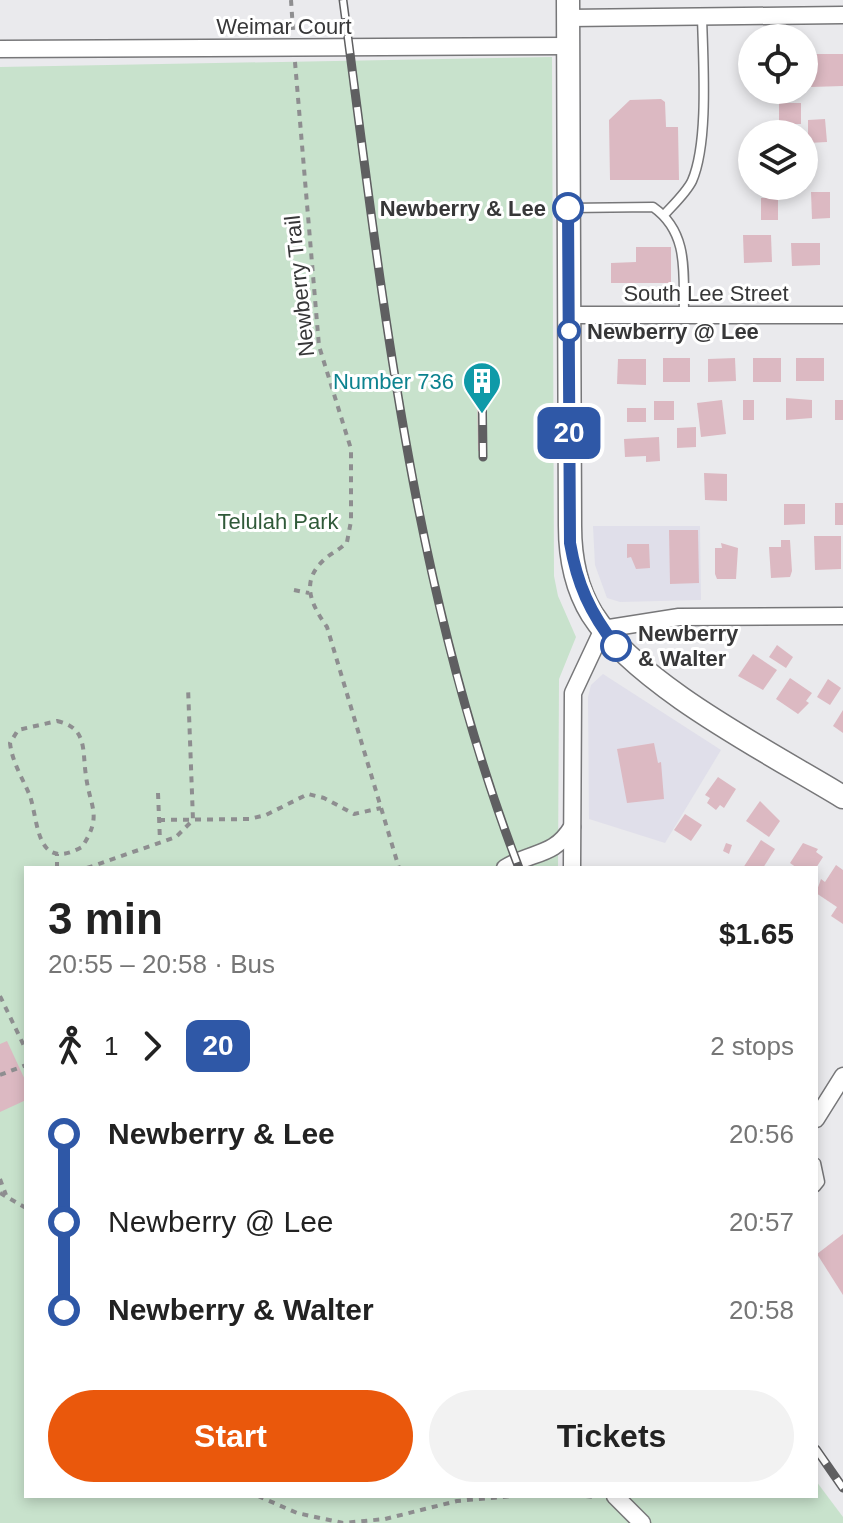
<!DOCTYPE html>
<html lang="en">
<head>
<meta charset="utf-8">
<style>
  body { margin:0; font-family:Helvetica,sans-serif; background:#f2f2f2; color:#222; height:100vh; display:flex; flex-direction:column; font-size:30px; white-space:nowrap }
  * { box-sizing:border-box; margin:0 }
  p { font-size:26px; color:#767676 }
  .icon { flex:none; width:44px; height:44px; fill:none; stroke:currentColor; stroke-width:2; stroke-linecap:round; stroke-linejoin:round }
  .map { position:relative; flex:1; overflow:hidden }
  .drawer { position:absolute; left:24px; top:866px; width:794px; height:632px; display:flex; flex-direction:column; background:#fff; border-radius:0px; box-shadow:0 4px 12px #0003 }
  .drawer>* { flex:none }
  .badge { padding:0 16px; border-radius:12px; font-size:28px; line-height:52px }
  .fabs { position:absolute; left:738px; top:24px; display:grid; gap:16px }
  .fabs a { display:grid; place-items:center; width:80px; height:80px; border-radius:50%; background:#fff; box-shadow:0 4px 12px #0003; font-size:40px }
  .map>.badge { position:absolute; translate:-50% -50%; box-shadow:0 0 0 4px #fff }
  .legs { display:flex; align-items:center; gap:12px; height:88px; padding:0 24px; font-size:26px }
  .legs p { margin-inline-start:auto }
  .headline { display:flex; align-items:center; justify-content:space-between; height:136px; padding:0 24px }
  h1 { font-size:44px; font-weight:800; line-height:60px }
  .primary-button { display:flex; gap:16px; margin-top:auto; padding:16px 24px }
  .primary-button a { flex:1; height:92px; border-radius:48px; background:#ea580c; color:#fff; font-size:32px; font-weight:800; line-height:92px; text-align:center }
  .primary-button a+a { background:#f2f2f2; color:#222 }
  ul { padding:0 24px; list-style:none }
  li { display:flex; align-items:center; gap:28px; height:88px; font-size:30px }
  li i { display:grid; place-items:center; width:12px; height:100%; margin:0 10px; background:currentColor }
  li i::after { content:''; width:20px; height:20px; margin:-10px; border:6px solid; border-radius:50%; background:#fff }
  li p { margin-inline-start:auto }
  li:first-child i { background:linear-gradient(#0000 50%,currentColor 0) }
  li:last-child i { background:linear-gradient(currentColor 50%,#0000 0) }
  .map>svg:first-child { display:block }
</style>
</head>
<body>
<div class="map">
<svg width="843" height="1523" viewBox="0 0 843 1523">
  <rect width="100%" height="100%" fill="#eaeaed"/>
  <g fill="#e0dfea">
    <path d="M593 526H700L701 600 620 602 607 598 595 565Z"/>
    <path d="M603 674 721 750 665 843 589 819 588 697 591 685Z"/>
  </g>
  <path fill="#c8e2cc" d="M552 57 554 576 558 596 576 637 559 679 558 868H26V1496H816V1481L843 1517V1523H0V67Z"/>
  <g fill="#dcb9c2">
    <path d="M811 54H843V86L811 87Z"/>
    <path d="M661 99 665 102 666 127H678L679 180H610L609 120 630 100Z"/>
    <rect x="779" y="103" width="22" height="21"/>
    <path d="M825 119 827 142 808 143V120Z"/>
    <path d="M811 192H830V218L812 219Z"/>
    <rect x="761" y="198" width="17" height="22"/>
    <path d="M743 235H771L772 262 744 263Z"/>
    <path d="M791 243H820V265L792 266Z"/>
    <path d="M636 247H671V283H611V263L636 262Z"/>
    <rect x="663" y="358" width="27" height="24"/>
    <path d="M735 358 736 381 708 382V359Z"/>
    <rect x="753" y="358" width="28" height="24"/>
    <rect x="796" y="358" width="28" height="23"/>
    <path d="M618 359H646V385L617 384Z"/>
    <path d="M477 380H487V451H478Z"/>
    <path d="M786 398 812 400V418L786 420Z"/>
    <path d="M722 400 726 434 701 437 697 403Z"/>
    <rect x="743" y="400" width="11" height="20"/>
    <rect x="835" y="400" width="8" height="20"/>
    <rect x="654" y="401" width="20" height="19"/>
    <rect x="627" y="408" width="19" height="14"/>
    <path d="M696 427V447L677 448V428Z"/>
    <path d="M659 437 660 461 646 462V456L625 457 624 439Z"/>
    <path d="M704 473 727 474V501L705 500Z"/>
    <rect x="835" y="503" width="8" height="22"/>
    <path d="M784 504H805V524L784 525Z"/>
    <path d="M669 530H698L699 583 670 584Z"/>
    <path d="M814 536H841V569L815 570Z"/>
    <path d="M781 540H790L792 571 790 577 771 578 769 547H781Z"/>
    <path d="M721 543 738 548 736 579H717L715 574V548H722Z"/>
    <path d="M627 544H649L650 568 636 569 631 557 627 558Z"/>
    <path d="M777 645 793 657 786 668 769 657Z"/>
    <path d="M753 654 777 670 763 690 738 676Z"/>
    <path d="M790 678 812 693 806 701 809 703 798 714 776 699Z"/>
    <path d="M828 679 841 688 830 705 817 697Z"/>
    <path d="M843 710V733L833 726Z"/>
    <path d="M654 743 658 763 661 762 664 799 627 803 617 749Z"/>
    <path d="M718 777 736 789 724 808 720 805 716 810 707 803 710 798 705 795Z"/>
    <path d="M760 801 780 821 769 837 746 821Z"/>
    <path d="M685 814 702 825 691 841 674 830Z"/>
    <path d="M761 840 775 849 763 868H743Z"/>
    <path d="M726 843 732 845 729 854 723 851Z"/>
    <path d="M803 843 818 849 816 852 823 857 816 868H797L790 863Z"/>
    <path d="M836 865 843 870V924L831 916 837 907 816 893 821 879 825 882Z"/>
    <path d="M7 1041 26 1082V1100L0 1112V1044Z"/>
    <path d="M843 1234V1295L817 1254Z"/>
  </g>
  <g fill="none" stroke-linecap="round" stroke-linejoin="round">
    <g stroke="#777779" stroke-width="11">
      <g id="service">
        <path d="M569 208 653 207C690 233 683 275 684 315"/>
        <path d="M664 215C673 205 686 193 692 181 709 142 703 60 702 16"/>
        <path d="M816 1163 820 1182 816 1187"/>
      </g>
    </g>
    <g stroke="#777779" stroke-width="19">
      <g id="minor">
        <path d="M568 18 843 15"/>
        <path d="M0 49 568 46"/>
        <path d="M568 315H843"/>
        <path d="M505 868C532 851 554 857 572 827"/>
        <path d="M572 868 573 693 603 629 679 617 843 616"/>
        <path d="M816 1119 843 1076"/>
        <path d="M615 1496 642 1523"/>
      </g>
    </g>
    <g stroke="#777779" stroke-width="25">
      <path id="secondary" d="M568 0 570 526C570 556 576 588 592 614 637 685 769 752 843 797"/>
    </g>
    <g stroke="#8e8e90" stroke-width="4" stroke-dasharray="6 6" stroke-linecap="butt">
      <path d="M291 0 293 30"/>
      <path d="M295 62 319 346 351 449V521L347 542C341 549 333 552 326 558 299 581 311 604 327 627L399 868"/>
      <path d="M294 590 309 593"/>
      <path d="M57 721C88 728 82 750 86 776 90 808 103 815 82 847 36 872 39 824 30 796 23 779 12 762 10 743L18 730Z"/>
      <path d="M158 793 160 841"/>
      <path d="M159 820 249 819 266 815 308 794 324 798 354 814 381 808"/>
      <path d="M57 868V854"/>
      <path d="M87 868 176 837 193 820 188 687"/>
      <path d="M0 996 26 1050"/>
      <path d="M0 1075 26 1065"/>
      <path d="M0 1179 6 1195"/>
      <path d="M0 1193 26 1208"/>
      <path d="M258 1496 297 1513 343 1523 385 1519 457 1501 513 1496"/>
      <path d="M586 1496 594 1497"/>
    </g>
    <use href="#service" stroke="#fff" stroke-width="8"/>
    <use href="#minor" stroke="#fff" stroke-width="16"/>
    <use href="#secondary" stroke="#fff" stroke-width="22"/>
    <g stroke="#5f5f61" stroke-width="9">
      <g id="rail">
        <path d="M343 0C382 293 412 590 519 868"/>
        <path d="M482 371 483 457"/>
        <path d="M816 1449 843 1488"/>
      </g>
    </g>
    <use href="#rail" stroke="#fff" stroke-width="6" stroke-dasharray="18" stroke-linecap="butt"/>
  </g>
  <g fill="none" stroke-linecap="round" stroke-linejoin="round">
    <g stroke="#fff" stroke-width="18">
      <path id="line-1" d="M568 208 570 543C577 584 590 613 616 646"/>
    </g>
    <use href="#line-1" stroke="#2f58a7" stroke-width="12"/>
  </g>
  <defs>
    <g id="building-pin" transform="scale(2)"><path d="M0 17L-7.5 6A9.5 9.5 0 1 1 7.5 6Z" fill="#0f9aa8" stroke="#fff"/><path d="M-4-6H4V6H1V3H-1V6H-4ZM-2.5-4.3h1.7v1.8h-1.7ZM.8-4.3h1.7v1.8H.8ZM-2.5-1h1.7V.8h-1.7ZM.8-1h1.7V.8H.8Z" fill="#fff"/></g>
  </defs>
  <g fill-rule="evenodd">
    <use href="#building-pin" x="482" y="381"/>
  </g>
  <g fill="#fff" stroke="#2f58a7" stroke-width="4">
    <circle cx="568" cy="208" r="14"/>
    <circle cx="569" cy="331" r="10"/>
    <circle cx="616" cy="646" r="14"/>
  </g>
  <g text-anchor="middle" stroke-width="6" stroke-linejoin="round" paint-order="stroke">
    <g font-size="22" fill="#373738" stroke="#fff">
      <text x="284" y="34">Weimar Court</text>
      <text transform="translate(299 286) rotate(-96)" y="8">Newberry Trail</text>
      <text x="706" y="301">South Lee Street</text>
    </g>
    <g font-size="22" font-weight="bold" fill="#373738" stroke="#fff" text-anchor="start">
      <text x="546" y="216" text-anchor="end">Newberry &amp; Lee</text>
      <text x="587" y="339">Newberry @ Lee</text>
      <text x="638" y="641">Newberry<tspan x="638" dy="25">&amp; Walter</tspan></text>
    </g>
    <g font-size="22" fill="#0d838f" stroke="#fff" text-anchor="end">
      <text x="454" y="389">Number 736</text>
    </g>
    <g font-size="22" fill="#305a39" stroke="#fff">
      <text x="278" y="529">Telulah Park</text>
    </g>
  </g>
</svg>
<div class="fabs">
<a><svg class="icon" aria-label="locate" viewBox="0 0 24 24"><circle cx="12" cy="12" r="6"/><path d="M12 2v4M12 18v4M2 12h4M18 12h4"/></svg></a>
<a><svg class="icon" aria-label="layers" viewBox="0 0 24 24"><path d="M12 4l9 5-9 5-9-5zM3 14l9 5 9-5"/></svg></a>
</div>
<b class="badge" style="left:569px;top:433px;background:#2f58a7;color:#fff">20</b>
<section class="drawer">
<div class="headline"><div><h1>3 min</h1><p>20:55 – 20:58 · Bus</p></div><b>$1.65</b></div>
<div class="legs"><svg class="icon" aria-label="walk" viewBox="0 0 24 24"><circle cx="13" cy="4" r="2"/><path d="M13 8l-2 6 4 7M11 14l-3 7M7 12l3-4h3l4 4"/></svg>1<svg class="icon" aria-label="forward" viewBox="0 0 24 24"><path d="M9 5l7 7-7 7"/></svg><b class="badge" style="background:#2f58a7;color:#fff">20</b><p>2 stops</p></div>
<ul>
<li><i style="color:#2f58a7"></i><b>Newberry &amp; Lee</b><p>20:56</p></li>
<li><i style="color:#2f58a7"></i><span>Newberry @ Lee</span><p>20:57</p></li>
<li><i style="color:#2f58a7"></i><b>Newberry &amp; Walter</b><p>20:58</p></li>
</ul>
<div class="primary-button"><a>Start</a><a>Tickets</a></div>
</section>
</div>
</body>
</html>
